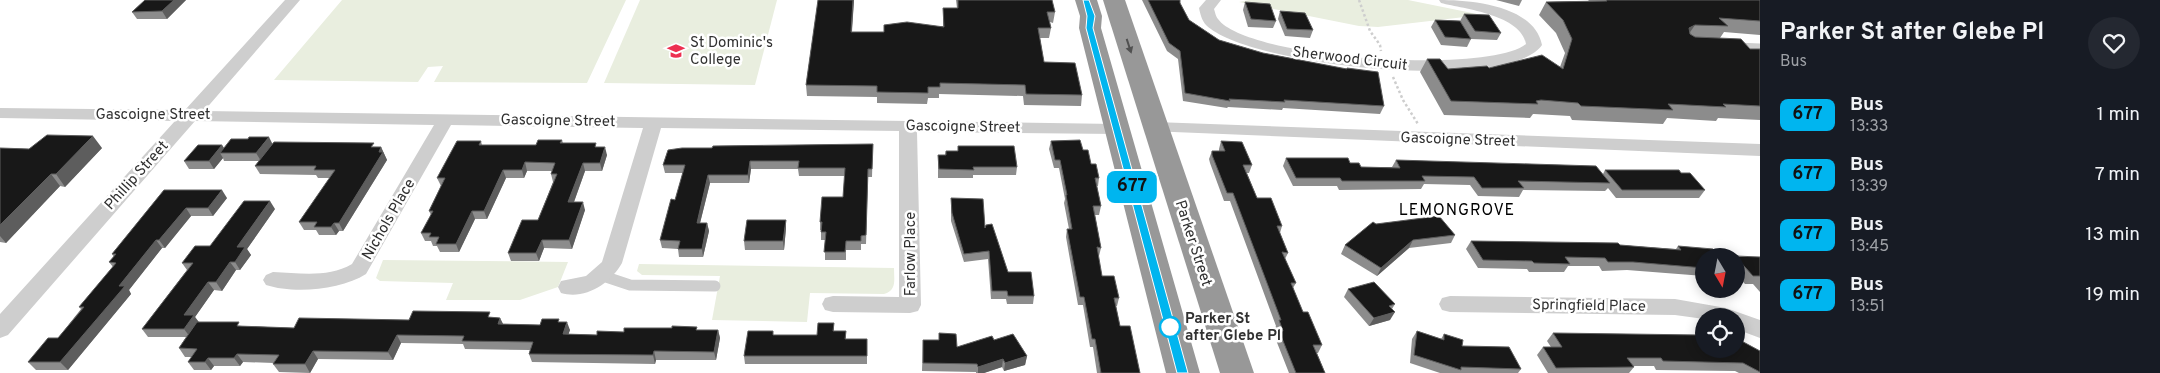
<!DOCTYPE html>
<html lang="en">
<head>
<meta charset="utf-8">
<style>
  body { margin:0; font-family:Overpass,sans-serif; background:#242831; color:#f1f3f6; height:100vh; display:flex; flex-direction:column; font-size:19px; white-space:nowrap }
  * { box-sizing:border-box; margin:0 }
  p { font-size:16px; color:#9ea1a6 }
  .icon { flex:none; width:28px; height:28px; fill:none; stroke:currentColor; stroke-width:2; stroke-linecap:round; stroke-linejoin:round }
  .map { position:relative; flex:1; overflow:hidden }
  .sheet { display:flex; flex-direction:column; background:#171b24; width:400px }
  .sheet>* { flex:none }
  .badge { padding:0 10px; border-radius:8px; font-size:18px; line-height:32px }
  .needle { width:32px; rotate:170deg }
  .controls { position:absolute; left:1695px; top:248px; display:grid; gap:10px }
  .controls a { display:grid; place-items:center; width:50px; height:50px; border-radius:50%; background:#171b24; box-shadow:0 2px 12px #0003; font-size:25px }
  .map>.badge { position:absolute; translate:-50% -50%; box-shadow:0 0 0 2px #fff }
  .round { display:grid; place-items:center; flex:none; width:52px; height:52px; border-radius:26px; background:#242831 }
  .overview { display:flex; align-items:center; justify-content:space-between; height:85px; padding:0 20px }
  h1 { font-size:24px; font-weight:700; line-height:38px }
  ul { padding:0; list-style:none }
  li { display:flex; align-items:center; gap:15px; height:60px; padding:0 20px }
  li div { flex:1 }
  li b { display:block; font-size:19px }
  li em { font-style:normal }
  li .badge { min-width:55px; font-weight:700; text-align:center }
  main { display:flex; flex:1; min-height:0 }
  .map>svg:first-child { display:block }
</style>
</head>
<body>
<main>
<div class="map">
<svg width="1760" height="373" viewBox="0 0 1760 373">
  <rect width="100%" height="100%" fill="#fff"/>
  <g fill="#e9eedf">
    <path d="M342 0H626L587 83 434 82 443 66 428 67 418 82 274 80Z"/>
    <path d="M640 0H777L755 85 604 83Z"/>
    <path d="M1249 0H1408L1482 15 1378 27 1359 26 1239 2Z"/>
    <path d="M383 260 568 262 558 287 520 300H446L453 283 380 281 376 278Z"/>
    <path d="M639 264 894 268C894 280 897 290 884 294L810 293 807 322 712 320 720 276 642 275 637 271Z"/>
  </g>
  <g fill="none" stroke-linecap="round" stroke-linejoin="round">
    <g stroke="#cecece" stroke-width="2.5" stroke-dasharray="2.5 2.5" stroke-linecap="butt">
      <path d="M1359 0 1370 31 1380 45 1381 51"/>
      <path d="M1393 77 1403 100 1418 124"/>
    </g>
    <path stroke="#cecece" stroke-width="9" d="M1736 47 1760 48"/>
    <path stroke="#cecece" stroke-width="11" d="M603 276 630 285 715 286"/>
    <g fill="#cecece" fill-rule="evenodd">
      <path d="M285 0H300L204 111 1116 124 1122 125 1125 129 1122 133 1116 134 917 132 921 305 918 311 910 313 833 312 825 310 822 304 825 298 833 296 899 297V131L661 128 622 263C610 284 585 300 561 293L558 287 561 281 586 276 602 262 643 128 451 125 366 274C341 290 294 294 266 285L263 280 266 275 273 272C300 273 328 278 352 264L434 125 195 121 8 335 0 338V314L175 121 0 118V108L185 110Z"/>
      <path d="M1206 0H1221L1214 9C1215 12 1216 17 1218 19 1247 59 1488 75 1526 44 1521 15 1465 9 1441 3L1439 0C1471 0 1534 5 1542 45 1508 94 1247 66 1206 25 1202 21 1200 13 1199 8Z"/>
      <path d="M1155 122 1760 144V156L1149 131 1146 127 1149 123Z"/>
      <path d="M1450 296 1675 299 1726 308 1760 320V338L1736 329V316H1704V319L1675 315 1450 312 1442 310 1439 304 1442 298Z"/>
    </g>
    <g fill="#989898" fill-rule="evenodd">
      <path d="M1075 0H1097L1102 16 1101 28 1200 373H1166L1079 28 1080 16Z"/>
      <path d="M1103 0H1125L1254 373H1220Z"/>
    </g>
  </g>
  <g fill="#8c8c8c">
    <path d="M145 0H186L167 19H137L132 12Z"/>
    <path d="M818 0H854L852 32H884L943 26V8H957L956 0H1052L1055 12 1053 23 1050 22 1051 28 1049 38H1040L1044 62 1082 95 1081 106 1024 105 1023 96 939 94V98H928L927 104 877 103V97L807 96 806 85Z"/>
    <path d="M1142 0H1180V3L1189 20 1219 40 1263 53 1346 69 1347 68 1384 106 1380 114 1283 108 1282 110 1228 107 1227 108 1183 101 1178 59 1167 51Z"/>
    <path d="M1496 0H1522L1519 6Z"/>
    <path d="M1588 0H1760V35L1724 32 1720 38 1750 49H1760V120L1718 118 1716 121 1667 118 1663 124 1572 120 1570 116 1534 114H1533L1530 118 1444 115 1420 72 1427 59 1448 69 1560 67 1565 53 1556 33 1539 15 1546 2 1589 1Z"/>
    <path d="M1245 2 1276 21 1273 28 1248 27 1243 10Z"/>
    <path d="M1280 11 1313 30 1310 38 1285 36 1278 19Z"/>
    <path d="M1464 14 1501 33 1497 40 1471 39 1467 47 1441 45 1431 27 1435 20 1460 21Z"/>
    <path d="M562 140 563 143 597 147 607 155 602 171H585L574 202 585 210 572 249 544 248 539 261H511L508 253 538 220 553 182 551 174 552 171H527L524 178H506L487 219H475L459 252H440L437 246H433L431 241H425L421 233 431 215 429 211 441 186 437 178 481 141 482 145H536Z"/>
    <path d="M1051 141 1083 150 1099 178 1098 186H1097L1101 206 1099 215H1095L1101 248 1099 256H1098L1102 276 1119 298 1117 306H1116L1120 326 1140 373H1097L1093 347H1090L1083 305H1078L1066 237 1067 229H1069L1064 203 1065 199 1059 168H1054L1049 149Z"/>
    <path d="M1221 141 1252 165 1249 173H1247L1257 198 1282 226 1280 233 1288 253 1285 259 1296 283 1293 288 1303 312 1322 345 1318 353H1317L1325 373H1289L1276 340 1278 336 1275 328 1276 326 1230 201H1224L1210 163 1209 159 1212 151H1219V149Z"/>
    <path d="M272 144 381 147 387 160 343 231H339L336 235H319L316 230H304L299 222 330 178H318L316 175 260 174 255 166 259 161H224L223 158 214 169H189L184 161 222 145 224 148Z"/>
    <path d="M873 144 872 177H868L866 244H861V250H846V260H825V240H821V230H820V222L843 197 845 176H799L798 169H751L749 183H710L700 223H707L709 231 703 257H679L678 249 662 248 660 240 675 200 683 173H665L663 165 712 148Z"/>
    <path d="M958 146 1017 167 1016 175H973V178H938V155H945L946 151H958Z"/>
    <path d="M0 148 29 149 102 148 65 187 60 186 6 243 0 242Z"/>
    <path d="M1286 158 1350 163 1361 167H1392L1396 160 1603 174 1605 170 1681 173 1705 190 1699 198H1616L1608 188 1605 191 1523 190 1519 197 1478 196 1470 185 1424 184 1421 189 1339 190 1337 186H1293L1283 166Z"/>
    <path d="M164 190 227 198 213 216H191L165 248H162L129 290 131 294 68 370H36L28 362 58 338 81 309 79 307 113 267 109 262 114 257 112 254Z"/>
    <path d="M951 198 985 228 1008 272 1034 296 1033 304H1007L1006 299H991L988 259 964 262 951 221Z"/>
    <path d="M275 209 247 249 251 255 240 270H236L222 291 214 290 195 317 199 322 242 326 294 328 409 320 492 317 500 318 503 324 540 325 560 322 570 330 568 334 597 335 624 332 718 330 720 338 716 360H656L655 364 532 362 529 354 530 350 465 349 463 344 401 343 393 360 318 359 310 373 279 372 273 364 274 363 243 362 240 366H214L211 370H194L188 362 192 357H185L179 348 186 337H148L142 329 187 270 182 263 210 246Z"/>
    <path d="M1376 224 1455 235 1451 243 1409 248 1377 276 1341 254 1345 245Z"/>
    <path d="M786 228 784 250H745L744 241Z"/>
    <path d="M1471 241 1620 245 1676 249 1678 246 1704 256V276L1627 270 1602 271 1599 266H1568L1564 272H1529L1527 269 1478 268 1466 249Z"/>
    <path d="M1736 256 1760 257V292L1753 284H1745L1736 274Z"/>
    <path d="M1348 289 1395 304 1392 309 1390 320 1369 326 1344 297Z"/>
    <path d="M834 323V331H846V339H867V364H745L744 356 774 335H817Z"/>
    <path d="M1417 331 1441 339 1444 334 1462 346 1521 369 1518 373H1440L1410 363 1412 339Z"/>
    <path d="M939 333 957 347 994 340 1027 356 1025 365 1004 371 1002 367 984 373H976V372L922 371 923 340H939Z"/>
    <path d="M1553 333 1715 353 1760 351V373H1739L1735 371 1656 370 1654 366H1633L1634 367 1629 373H1548L1537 355 1543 347H1551L1547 341Z"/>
  </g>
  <g fill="#5d5d5d">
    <path d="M174 0H186L167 19 162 11Z"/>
    <path d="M853 0H854L851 42V32Z"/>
    <path d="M1695 25 1686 38 1689 28Z"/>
    <path d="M93 136 102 148 65 187 56 174Z"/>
    <path d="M269 137 273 145 261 161 256 153Z"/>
    <path d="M222 145 227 153H220L223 158 214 169 209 161Z"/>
    <path d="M381 147 387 160 343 231 339 223Z"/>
    <path d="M605 147 607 155 602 171 600 163Z"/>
    <path d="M750 161 751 169 749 183 748 175Z"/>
    <path d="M525 162 527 171 524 178 522 170Z"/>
    <path d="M583 163 585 171 571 210 568 202Z"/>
    <path d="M503 170 506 178 487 219 484 211Z"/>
    <path d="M51 174 60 186 6 243 0 236V225Z"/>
    <path d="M708 175 710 183 698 231 697 223Z"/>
    <path d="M222 190 227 198 213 216 208 208Z"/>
    <path d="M270 201 275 209 247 249 251 255 240 270 235 262 237 247Z"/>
    <path d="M583 202 585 210 572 249 569 240Z"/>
    <path d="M186 208 191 216 165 248 159 240Z"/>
    <path d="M472 211 475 219 459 252 456 244Z"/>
    <path d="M786 220V228L784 250 783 241Z"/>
    <path d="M334 223 339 231 336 235 331 227Z"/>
    <path d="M707 223 709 231 703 257 702 249Z"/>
    <path d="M156 240 162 248 129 290 131 294 68 370 60 362 119 286Z"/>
    <path d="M542 240 544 248 539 261 536 253Z"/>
    <path d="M1413 240 1409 248 1377 276 1381 268Z"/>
    <path d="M230 262 236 270 222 291 216 282Z"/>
    <path d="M208 282 214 290 195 317 200 324 190 337 184 329V315Z"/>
    <path d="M1395 312 1390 320 1369 326 1374 318Z"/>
    <path d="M500 318 504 326 498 324Z"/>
    <path d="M567 322 570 330 566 342 563 334Z"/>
    <path d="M718 330 720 338 716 360 714 352Z"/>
    <path d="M397 335 401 343 393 360 388 352Z"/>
    <path d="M313 351 318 359 310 373 305 364Z"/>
    <path d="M654 351 656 360 655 364 653 355Z"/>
    <path d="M237 354 243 362 240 366 234 358Z"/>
    <path d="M1027 356 1025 365 1004 371 1005 363Z"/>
    <path d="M208 358 214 366 211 370 205 362Z"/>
    <path d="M1003 359 1002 367 984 373H978V367Z"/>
  </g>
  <g fill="#181818" stroke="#5d5d5d">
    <path d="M145 0H174L162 11 132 12Z"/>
    <path d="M818 0H853L851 32H884V25L907 22 944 27 943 8H958V0H1052L1055 12H1047L1051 28H1038L1044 62 1075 63 1082 95 1026 94 1025 85 940 83V87H928V93L877 92V86L806 85Z"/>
    <path d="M1148 0H1180V3L1189 20 1219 40 1263 53 1347 69V68L1378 72 1384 106 1284 100 1285 102 1229 99 1230 101 1185 93 1180 51 1169 43Z"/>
    <path d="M1606 0H1760V21L1719 18 1728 26 1695 25 1689 28 1690 34 1695 37 1741 39 1750 49H1760V106L1723 104 1726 107 1668 104 1673 110 1581 106 1578 103 1541 100 1536 101 1538 104 1451 101 1427 59H1440L1448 69 1487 66 1489 68 1542 55 1563 69 1572 39 1563 20 1546 2 1607 1Z"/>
    <path d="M1245 2 1270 4 1276 21 1251 19Z"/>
    <path d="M1280 11 1305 13 1313 30 1287 29Z"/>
    <path d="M1464 14 1489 15 1501 33 1475 31Z"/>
    <path d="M1435 20 1460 21 1471 39 1445 37Z"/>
    <path d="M47 135 93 136 56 174H51L0 225V148L29 149Z"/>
    <path d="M249 137H269L256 153H220L231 139H248Z"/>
    <path d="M538 140H562L560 143H596L595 147H605L600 163H583L568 202H583L569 240H542L536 253H508L522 220H538L557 174H551L555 163 525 162 522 170H503L484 211H472L456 244H436L439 237H429L431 233H421L433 211H429L445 178H437L457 141H481L479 145H536Z"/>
    <path d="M1080 140 1083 150H1088L1091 164H1096L1099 178H1095L1101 206H1093L1101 248 1097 247 1102 276H1114L1119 298H1114L1120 326H1130L1140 373H1101L1095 339H1092L1084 297H1080L1067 229H1072L1066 195H1067L1060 160H1055L1051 141Z"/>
    <path d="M1221 141 1242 142 1252 165H1243L1257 198H1271L1282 226H1277L1288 253 1282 252 1296 283H1291L1303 312H1308L1322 345H1313L1325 373H1296L1279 331H1283L1279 320H1281L1233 193H1227L1212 155V151H1225Z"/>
    <path d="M274 142 374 143 371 147H381L379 152H383L339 223H334L331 227H314L317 222H299L335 170H314L316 166H255Z"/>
    <path d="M873 144 872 169H868L866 235 861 236V241H846L845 252H824L826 232H821L822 222H820L822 197H843L845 168H798L799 161H750L748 175H708L697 223H707L702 249H678L680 241 660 240 671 199 675 200 685 165H663L668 150 682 148H712L713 146Z"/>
    <path d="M198 145H222L209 161H184Z"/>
    <path d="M958 146H1014L1017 167H973L974 170 939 169 938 155H946V151H958Z"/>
    <path d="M1286 158H1348L1350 163H1359L1361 167 1400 168 1396 160 1596 166 1610 183 1518 181 1524 188H1482L1474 177 1422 176 1425 181H1342L1340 178H1296Z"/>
    <path d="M1605 170H1679L1681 173H1690L1705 190H1622Z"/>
    <path d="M164 190H222L208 208H186L159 240H156L119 286H125L60 362H28L48 338H58L84 307H79L116 263 109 262 116 254H112Z"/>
    <path d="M951 198 983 199 985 228 986 225 992 224 1008 272H1031L1034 296H1008L1007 291H992L989 251 964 254 952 213Z"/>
    <path d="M244 201H270L237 247H245L235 262H230L216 282H208L184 315H194L184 329H142L193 263H182L195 246H210Z"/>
    <path d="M1439 216 1455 235 1413 240 1381 268 1345 245 1373 222 1376 224Z"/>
    <path d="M747 220H786L783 241H744Z"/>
    <path d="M1471 241 1618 243 1620 245 1681 250 1678 246 1713 249 1719 256H1704V268L1633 262H1608L1605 258 1565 257 1570 264 1534 263 1532 261 1483 260Z"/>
    <path d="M1735 256 1760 257V276H1753L1736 257V256Z"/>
    <path d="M1374 282 1395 304 1389 306 1395 312 1374 318 1348 289Z"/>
    <path d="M413 311 490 312 488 317 500 318 498 324 540 325 542 319H559L558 322H567L563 334 597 335V331L624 332V328H672V326L697 327 696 330H718L714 352 654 351 653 355 529 354 533 342 462 341 464 336 397 335 388 352 313 351 305 364H273L279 355 237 354 234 358H208L205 362H188L197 349 179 348 197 322H239L237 326 294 328 299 318 409 320Z"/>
    <path d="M818 323H834L833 331H846L845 339H867V356H744L748 331H773V335H817Z"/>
    <path d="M1417 331 1444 340V334L1463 340 1462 346 1509 347 1521 369 1461 367V370L1414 355Z"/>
    <path d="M939 333 956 334 957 347 992 336 994 340 1013 334 1027 356 1005 363 1003 359 978 367 977 364 923 363V340H939Z"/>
    <path d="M1553 333 1700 335 1704 339V349H1711L1715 353 1719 349H1736V338L1760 351V372L1743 363 1663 361 1661 358H1627L1634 367 1556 368 1543 347H1562Z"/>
  </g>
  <defs><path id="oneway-solid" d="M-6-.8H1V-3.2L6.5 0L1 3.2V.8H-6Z" transform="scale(1.25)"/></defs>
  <use fill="#505050" href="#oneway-solid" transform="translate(1129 46) rotate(72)"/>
  <path fill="#00b5ef" stroke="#fff" d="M1083 0H1089L1095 16 1093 28 1188 373H1177L1086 28 1087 16Z"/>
  <defs>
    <g id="school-bare" transform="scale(1.35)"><path d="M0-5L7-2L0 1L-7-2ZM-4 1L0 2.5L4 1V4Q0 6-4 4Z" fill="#ed2f50" stroke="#fff" stroke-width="2.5" paint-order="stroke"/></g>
  </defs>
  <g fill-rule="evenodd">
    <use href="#school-bare" x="676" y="51"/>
  </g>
  <circle fill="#fff" stroke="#00b5ef" stroke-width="2.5" cx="1170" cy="327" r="10"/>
  <g text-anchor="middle" stroke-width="5" stroke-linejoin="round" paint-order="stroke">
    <g font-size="15" fill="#313131" stroke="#fff" text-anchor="start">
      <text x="690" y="47">St Dominic's<tspan x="690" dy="17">College</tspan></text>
    </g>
    <g font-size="15" fill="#313131" stroke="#fff">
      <text transform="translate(1350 58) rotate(7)" y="5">Sherwood Circuit</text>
      <text x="153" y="119">Gascoigne Street</text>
      <text transform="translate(558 120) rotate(1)" y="5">Gascoigne Street</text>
      <text transform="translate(963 126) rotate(1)" y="5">Gascoigne Street</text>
      <text transform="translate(1458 139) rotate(2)" y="5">Gascoigne Street</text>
      <text transform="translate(136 175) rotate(-48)" y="5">Phillip Street</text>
      <text transform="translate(388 219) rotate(-60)" y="5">Nichols Place</text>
      <text transform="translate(1194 243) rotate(72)" y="5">Parker Street</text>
      <text transform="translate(910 254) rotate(-90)" y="5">Farlow Place</text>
      <text transform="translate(1589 305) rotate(1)" y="5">Springfield Place</text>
    </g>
    <g font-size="15" font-weight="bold" fill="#313131" stroke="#fff" text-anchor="start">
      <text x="1185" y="323">Parker St<tspan x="1185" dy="17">after Glebe Pl</tspan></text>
    </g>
    <g font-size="16" letter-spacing="1" fill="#000" stroke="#fff">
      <text x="1457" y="215">LEMONGROVE</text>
    </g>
  </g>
</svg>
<div class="controls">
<a><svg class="needle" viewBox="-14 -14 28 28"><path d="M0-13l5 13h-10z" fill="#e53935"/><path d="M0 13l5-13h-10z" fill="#9ea1a6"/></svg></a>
<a><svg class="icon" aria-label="locate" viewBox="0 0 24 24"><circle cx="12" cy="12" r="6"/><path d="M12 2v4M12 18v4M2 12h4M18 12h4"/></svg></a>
</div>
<b class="badge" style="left:1132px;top:187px;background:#00b5ef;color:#111">677</b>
</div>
<section class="sheet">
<div class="overview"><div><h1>Parker St after Glebe Pl</h1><p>Bus</p></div><a class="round"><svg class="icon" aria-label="heart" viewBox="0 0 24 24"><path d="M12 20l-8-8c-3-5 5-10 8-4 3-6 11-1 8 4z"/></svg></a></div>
<ul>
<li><span class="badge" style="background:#00b5ef;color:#111">677</span><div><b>Bus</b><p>13:33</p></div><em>1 min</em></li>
<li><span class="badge" style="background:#00b5ef;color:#111">677</span><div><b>Bus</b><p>13:39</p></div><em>7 min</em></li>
<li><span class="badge" style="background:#00b5ef;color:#111">677</span><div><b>Bus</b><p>13:45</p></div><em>13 min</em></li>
<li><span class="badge" style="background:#00b5ef;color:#111">677</span><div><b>Bus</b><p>13:51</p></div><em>19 min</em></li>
</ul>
</section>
</main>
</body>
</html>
